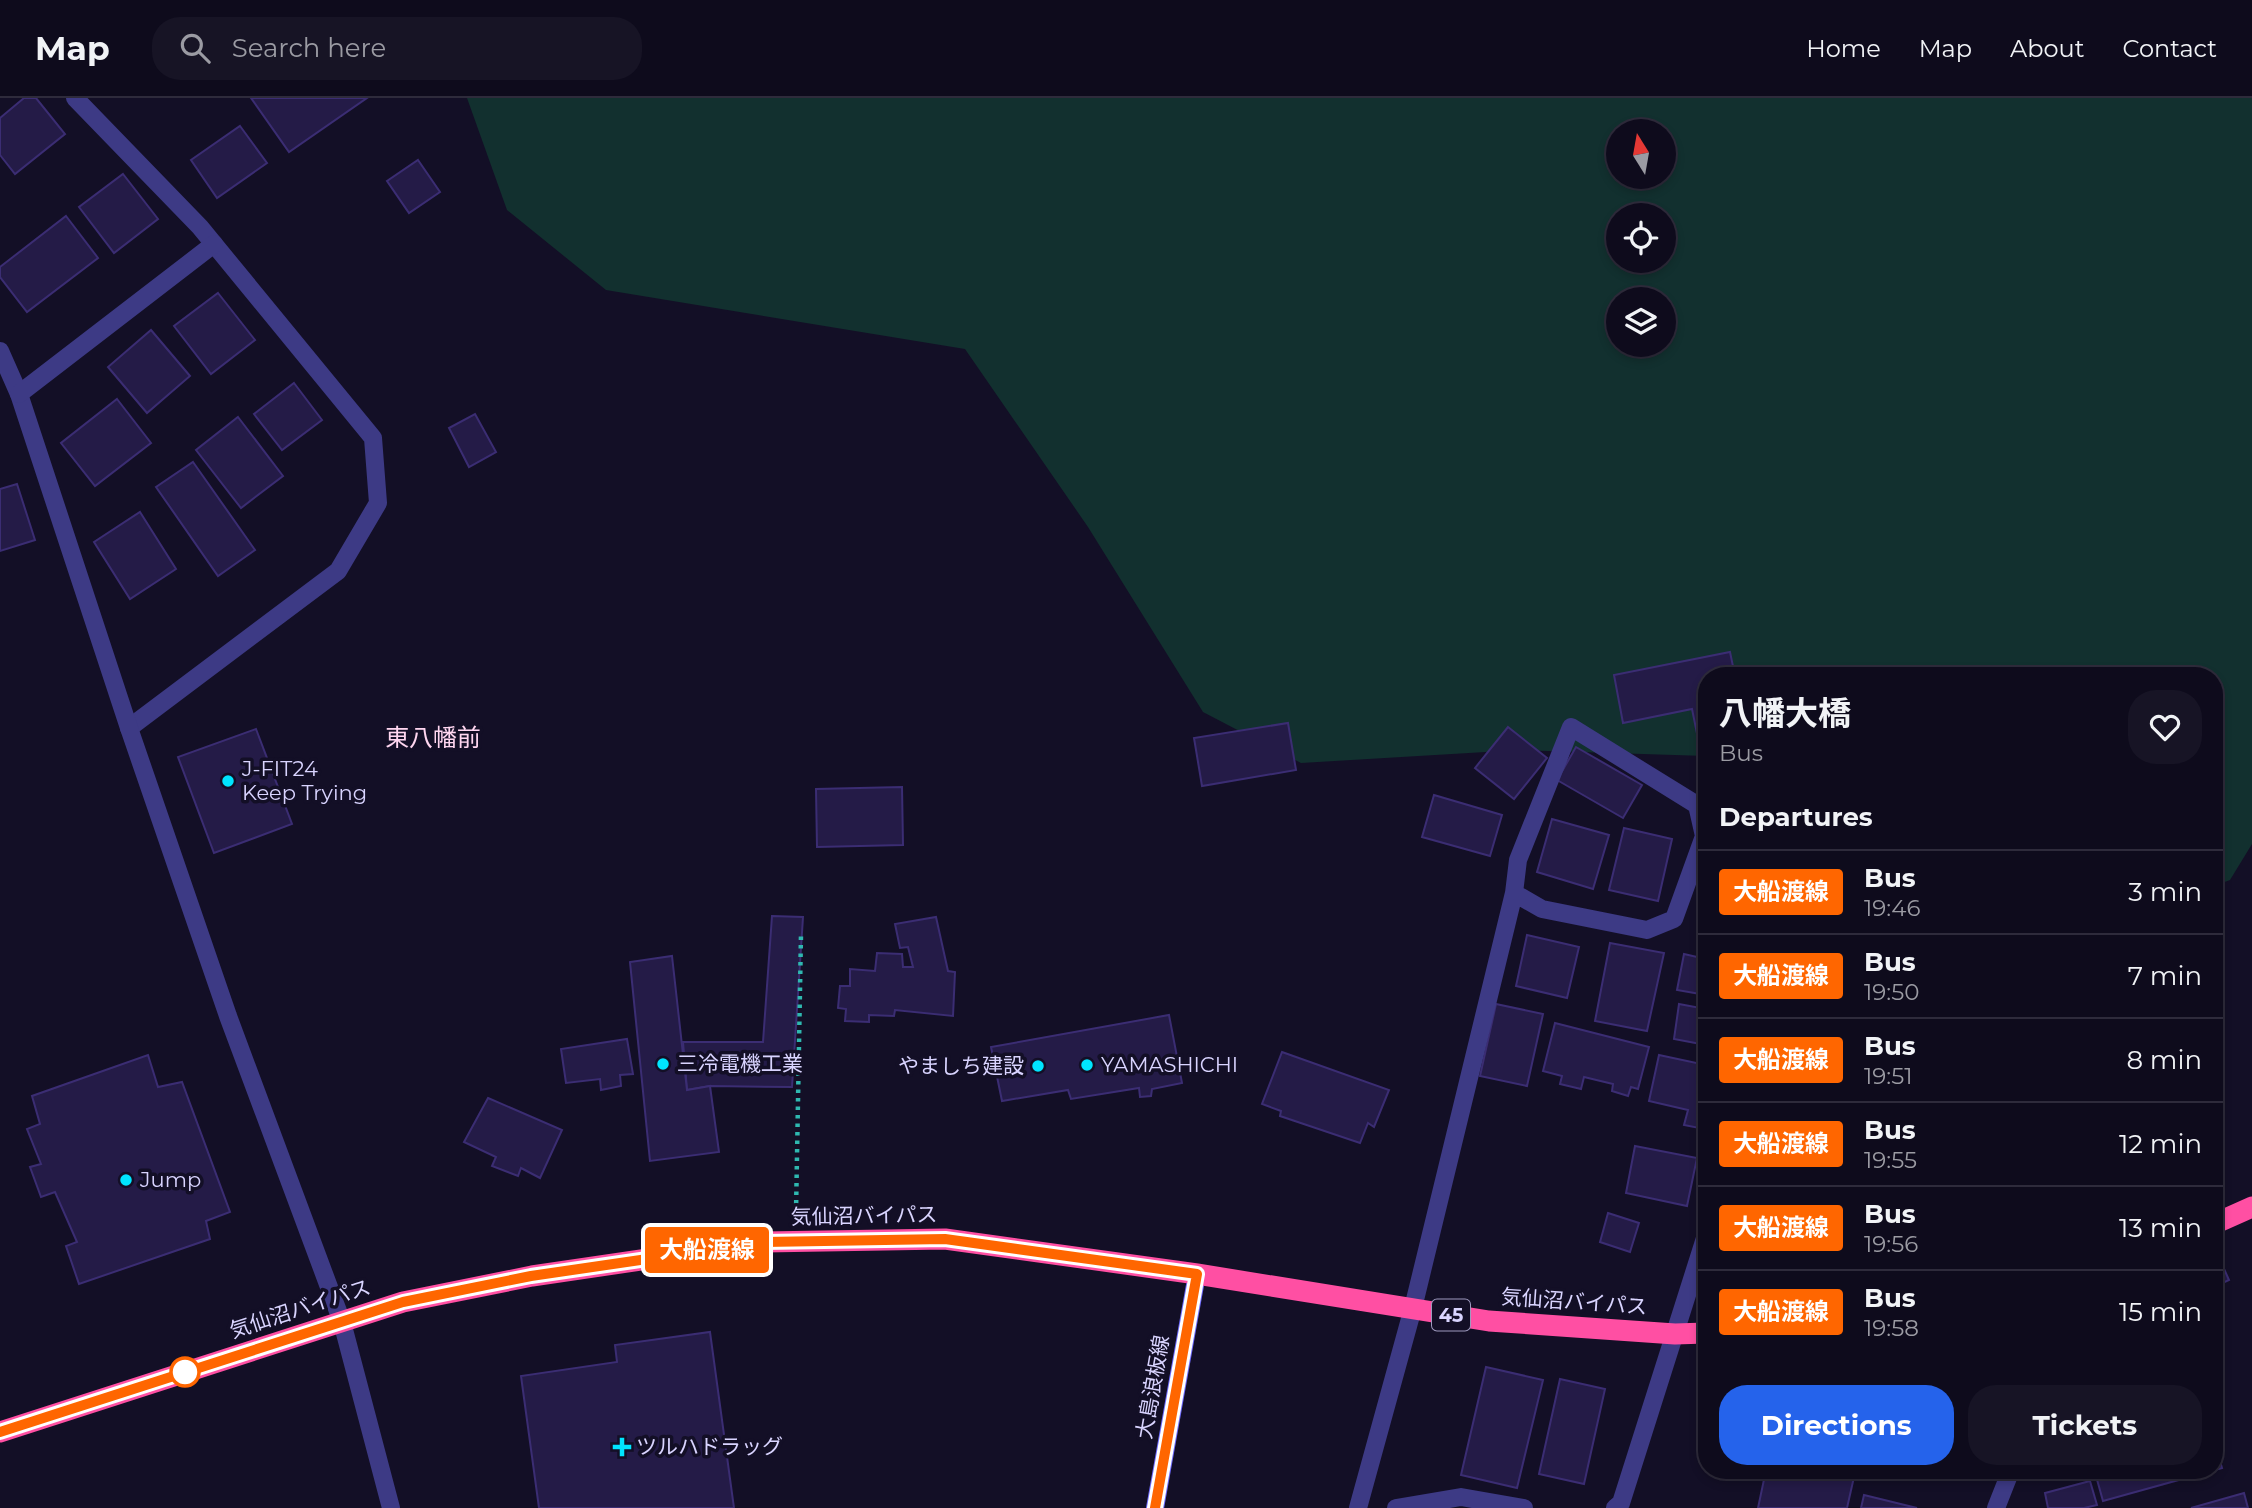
<!DOCTYPE html>
<html lang="en">
<head>
<meta charset="utf-8">
<style>
  body { margin:0; font-family:Montserrat,"Noto Sans JP",sans-serif; background:#171425; color:#f1f3f6; height:100vh; display:flex; flex-direction:column; font-size:26px; white-space:nowrap }
  * { box-sizing:border-box; margin:0 }
  p { font-size:23px; color:#9b9ba3 }
  .icon { flex:none; width:38px; height:38px; fill:none; stroke:currentColor; stroke-width:2; stroke-linecap:round; stroke-linejoin:round }
  .map { position:relative; flex:1; overflow:hidden }
  .drawer { position:absolute; left:1698px; top:569px; width:525px; height:812px; display:flex; flex-direction:column; background:#0e0b1c; border-radius:28px; box-shadow:0 4px 10px #0003,0 0 0 2px #2e2b3b }
  .drawer>* { flex:none }
  .badge { padding:0 14px; border-radius:5px; font-size:24px; line-height:46px }
  .needle { width:46px; rotate:349deg }
  .tools { position:absolute; left:1606px; top:21px; display:grid; gap:14px }
  .tools a { display:grid; place-items:center; width:70px; height:70px; border-radius:50%; background:#0e0b1c; box-shadow:0 4px 10px #0003,0 0 0 2px #2e2b3b; font-size:35px }
  .map>.badge { position:absolute; translate:-50% -50%; box-shadow:0 0 0 4px #fff }
  h2 { padding:0 21px; font-size:26px; line-height:63px }
  .round { display:grid; place-items:center; flex:none; width:74px; height:74px; border-radius:28px; background:#171425 }
  .headline { display:flex; align-items:center; justify-content:space-between; height:119px; padding:0 21px }
  h1 { font-size:33px; font-weight:700; line-height:52px }
  .cta { display:flex; gap:14px; margin-top:auto; padding:14px 21px }
  .cta a { flex:1; height:80px; border-radius:28px; background:#2563eb; color:#fff; font-size:28px; font-weight:700; line-height:80px; text-align:center }
  .cta a+a { background:#171425; color:#f1f3f6 }
  ul { padding:0; list-style:none }
  li { display:flex; align-items:center; gap:21px; height:84px; padding:0 21px; border-top:2px solid #2e2b3b }
  li div { flex:1 }
  li b { display:block; font-size:26px }
  li em { font-style:normal }
  li .badge { min-width:77px; font-weight:700; text-align:center }
  header { display:flex; align-items:center; gap:42px; box-sizing:border-box; height:98px; padding:0 35px; background:#0e0b1c; border-bottom:2px solid #2e2b3b }
  header strong { font-size:33px }
  nav { display:flex; gap:38px; margin-inline-start:auto; font-size:24px }
  .search { width:490px; height:63px; background:#171425; display:flex; align-items:center; gap:18px; box-sizing:border-box; padding:0 24px; border-radius:28px; color:#9b9ba3; font-size:26px }
  .map>svg:first-child { display:block }
</style>
</head>
<body>
<header>
<strong>Map</strong>
<div class="search"><svg class="icon" aria-label="search" viewBox="0 0 24 24"><circle cx="10" cy="10" r="6"/><path d="M15 15l6 6"/></svg>Search here</div>
<nav><a>Home</a><a>Map</a><a>About</a><a>Contact</a></nav>
</header>
<div class="map">
<svg width="2252" height="1410" viewBox="0 0 2252 1410">
  <rect width="100%" height="100%" fill="#130f26"/>
  <path fill="#12302f" fill-rule="evenodd" d="M467 0H2252V746L2230 782 2214 788V578H1706V658L1519 652 1301 665 1203 614 1088 429 965 251 606 192 507 112ZM1619 33H1664V79H1619ZM1619 117H1664V163H1619ZM1619 201H1664V247H1619Z"/>
  <g fill="#241b47" stroke="#3b2d73" stroke-width="2">
    <path d="M24 0H36L65 36 15 76 0 57V20Z"/>
    <path d="M251 0H367L289 54Z"/>
    <path d="M240 28 267 65 217 100 191 62Z"/>
    <path d="M418 62 440 94 409 115 387 83Z"/>
    <path d="M123 76 158 121 114 155 79 109Z"/>
    <path d="M66 118 98 160 27 214 0 179V169Z"/>
    <path d="M218 195 255 242 211 276 174 228Z"/>
    <path d="M151 232 190 278 147 315 108 269Z"/>
    <path d="M294 285 322 322 282 352 254 316Z"/>
    <path d="M117 301 151 345 95 388 61 345Z"/>
    <path d="M475 316 496 354 469 369 449 330Z"/>
    <path d="M238 319 283 378 241 410 196 352Z"/>
    <path d="M193 364 255 452 218 478 156 389Z"/>
    <path d="M17 386 35 442 0 453V391Z"/>
    <path d="M140 414 176 471 130 501 94 444Z"/>
    <path d="M1730 554 1735 578H1706V659L1702 660 1692 611 1623 625 1614 577Z"/>
    <path d="M1288 625 1296 672 1202 688 1194 640Z"/>
    <path d="M1508 629 1547 660 1514 701 1475 670Z"/>
    <path d="M256 631 292 726 214 755 178 659Z"/>
    <path d="M1576 649 1642 687 1623 720 1557 682Z"/>
    <path d="M902 689 903 747 817 749 816 691Z"/>
    <path d="M1434 697 1502 717 1490 758 1422 739Z"/>
    <path d="M1552 721 1609 737 1593 791 1537 774Z"/>
    <path d="M1624 730 1672 741 1658 803 1609 792Z"/>
    <path d="M772 818 803 819 792 989 710 988 687 992 683 944H763Z"/>
    <path d="M936 819 948 873 955 874 953 918 895 912 894 918 869 917V924L845 923 846 911 838 910 840 888H850V871L875 873 877 855 902 856 903 869H913L908 849 900 850 895 826Z"/>
    <path d="M1527 837 1579 849 1567 900 1516 888Z"/>
    <path d="M1610 845 1664 855 1647 933 1595 923Z"/>
    <path d="M1684 856 1706 861V897L1677 892Z"/>
    <path d="M672 858 687 992 710 988 719 1054 650 1063 630 864Z"/>
    <path d="M1496 906 1543 916 1527 988 1480 978Z"/>
    <path d="M1679 906 1706 911V947L1674 941Z"/>
    <path d="M1169 917 1182 985 1152 991 1151 998 1140 999 1139 990 1071 1001 1068 992 1002 1003 991 949Z"/>
    <path d="M1555 925 1649 949 1638 991 1631 989 1628 998 1612 993 1613 986 1584 979 1581 991 1560 986 1562 978 1543 973Z"/>
    <path d="M627 941 633 976 620 977 621 988 601 992 600 981 566 985 561 951Z"/>
    <path d="M1282 954 1389 992 1374 1029 1368 1025 1360 1045 1280 1018 1281 1013 1262 1006Z"/>
    <path d="M148 957 158 989 182 984 230 1114 206 1123 210 1141 79 1186 66 1148 77 1144 55 1094 41 1099 30 1069 41 1066 27 1031 40 1026 32 998Z"/>
    <path d="M1659 957 1706 967V1019L1699 1030 1684 1027 1688 1012 1649 1003Z"/>
    <path d="M488 1000 562 1032 540 1080 521 1070 518 1078 492 1068 496 1059 464 1044Z"/>
    <path d="M1635 1048 1697 1060 1687 1108 1626 1095Z"/>
    <path d="M1608 1115 1639 1125 1630 1154 1600 1144Z"/>
    <path d="M2216 1153 2229 1182 2214 1189V1154Z"/>
    <path d="M710 1234 734 1410H539L521 1278 617 1264 615 1247Z"/>
    <path d="M1486 1269 1543 1282 1517 1390 1461 1377Z"/>
    <path d="M1560 1281 1605 1291 1584 1386 1539 1376Z"/>
    <path d="M2215 1346 2222 1370 2103 1403 2096 1378 2119 1372H2214Z"/>
    <path d="M1766 1372H1819L1854 1379 1847 1410H1758Z"/>
    <path d="M2090 1383 2097 1407 2084 1410H2048L2045 1395Z"/>
    <path d="M2244 1395 2248 1410H2191Z"/>
    <path d="M1864 1397 1917 1410H1861Z"/>
  </g>
  <g fill="none" stroke-linecap="round" stroke-linejoin="round">
    <path stroke="#2fb8b0" stroke-width="4.5" stroke-dasharray="3.5 5" stroke-linecap="butt" d="M796 1114 801 836"/>
    <path stroke="#3d3a85" stroke-width="18" d="M342 1224 391 1410"/>
    <g stroke="#3d3a85" stroke-width="18">
      <path d="M75 0 200 129 373 340 378 405 338 473 129 630"/>
      <path d="M0 253 19 296 129 630 228 918 342 1224"/>
      <path d="M19 296 214 146"/>
      <path d="M1358 1410 1413 1210 1514 795 1518 762 1571 629 1697 707 1704 738 1674 821 1647 832 1542 811 1514 795"/>
      <path d="M1396 1410 1461 1399 1524 1410"/>
      <path d="M1615 1410 1621 1405 1706 1137"/>
      <path d="M1996 1410 2011 1372"/>
    </g>
    <path stroke="#6f6bff" stroke-width="18" d="M1155 1410 1197 1176"/>
    <g stroke="#ff4fa3" stroke-width="21">
      <path d="M2214 1126 2252 1109"/>
      <path d="M0 1334 403 1204 532 1178 764 1144 945 1141 1197 1176 1489 1223 1675 1236 1706 1235"/>
    </g>
  </g>
  <g fill="none" stroke-linecap="round" stroke-linejoin="round">
    <g stroke="#fff" stroke-width="16">
      <path id="line" d="M0 1334 403 1204 531 1178 764 1144 945 1141 1197 1176 1155 1410"/>
    </g>
    <use href="#line" stroke="#f60" stroke-width="10"/>
  </g>
  <g fill="#00e5ff" stroke="#130f26" stroke-width="2.5">
    <circle cx="228" cy="683" r="7"/>
    <circle cx="663" cy="966" r="7"/>
    <circle cx="1087" cy="967" r="7"/>
    <circle cx="1038" cy="968" r="7"/>
    <circle cx="126" cy="1082" r="7"/>
    <path d="M618.5 1338.5h7v7h7v7h-7v7h-7v-7h-7v-7h7z"/>
  </g>
  <circle fill="#fff" stroke="#f60" stroke-width="3.5" cx="185" cy="1274" r="14"/>
  <g text-anchor="middle" stroke-width="7" stroke-linejoin="round" paint-order="stroke">
    <rect fill="#130f26" stroke="#9e99be" stroke-width="2" x="1432" y="1201.5" width="38" height="31" rx="5"/>
    <g font-size="19" font-weight="bold" fill="#d9d4ff">
      <text x="1451" y="1224">45</text>
    </g>
    <g font-size="21" fill="#d9d4ff" stroke="#130f26" text-anchor="start">
      <text x="242" y="678">J-FIT24<tspan x="242" dy="24">Keep Trying</tspan></text>
      <text x="677" y="973">三冷電機工業</text>
      <text x="1101" y="974">YAMASHICHI</text>
      <text x="1024" y="975" text-anchor="end">やましち建設</text>
      <text x="140" y="1089">Jump</text>
      <text x="636" y="1356">ツルハドラッグ</text>
    </g>
    <g font-size="21" fill="#d9d4ff" stroke="#130f26">
      <text transform="translate(864 1118) rotate(-1)" y="7">気仙沼バイパス</text>
      <text transform="translate(1574 1204) rotate(4)" y="7">気仙沼バイパス</text>
      <text transform="translate(300 1211) rotate(-18)" y="7">気仙沼バイパス</text>
      <text transform="translate(1153 1289) rotate(-80)" y="7">大島浪板線</text>
    </g>
    <g font-size="24" fill="#ffd6f0" stroke="#130f26">
      <text x="433" y="648">東八幡前</text>
    </g>
  </g>
</svg>
<div class="tools">
<a><svg class="needle" viewBox="-14 -14 28 28"><path d="M0-13l5 13h-10z" fill="#e53935"/><path d="M0 13l5-13h-10z" fill="#9b9ba3"/></svg></a>
<a><svg class="icon" aria-label="locate" viewBox="0 0 24 24"><circle cx="12" cy="12" r="6"/><path d="M12 2v4M12 18v4M2 12h4M18 12h4"/></svg></a>
<a><svg class="icon" aria-label="layers" viewBox="0 0 24 24"><path d="M12 4l9 5-9 5-9-5zM3 14l9 5 9-5"/></svg></a>
</div>
<b class="badge" style="left:707px;top:1152px;background:#f60;color:#fff">大船渡線</b>
<section class="drawer">
<div class="headline"><div><h1>八幡大橋</h1><p>Bus</p></div><a class="round"><svg class="icon" aria-label="heart" viewBox="0 0 24 24"><path d="M12 20l-8-8c-3-5 5-10 8-4 3-6 11-1 8 4z"/></svg></a></div>
<h2>Departures</h2>
<ul>
<li><span class="badge" style="background:#f60;color:#fff">大船渡線</span><div><b>Bus</b><p>19:46</p></div><em>3 min</em></li>
<li><span class="badge" style="background:#f60;color:#fff">大船渡線</span><div><b>Bus</b><p>19:50</p></div><em>7 min</em></li>
<li><span class="badge" style="background:#f60;color:#fff">大船渡線</span><div><b>Bus</b><p>19:51</p></div><em>8 min</em></li>
<li><span class="badge" style="background:#f60;color:#fff">大船渡線</span><div><b>Bus</b><p>19:55</p></div><em>12 min</em></li>
<li><span class="badge" style="background:#f60;color:#fff">大船渡線</span><div><b>Bus</b><p>19:56</p></div><em>13 min</em></li>
<li><span class="badge" style="background:#f60;color:#fff">大船渡線</span><div><b>Bus</b><p>19:58</p></div><em>15 min</em></li>
</ul>
<div class="cta"><a>Directions</a><a>Tickets</a></div>
</section>
</div>
</body>
</html>
